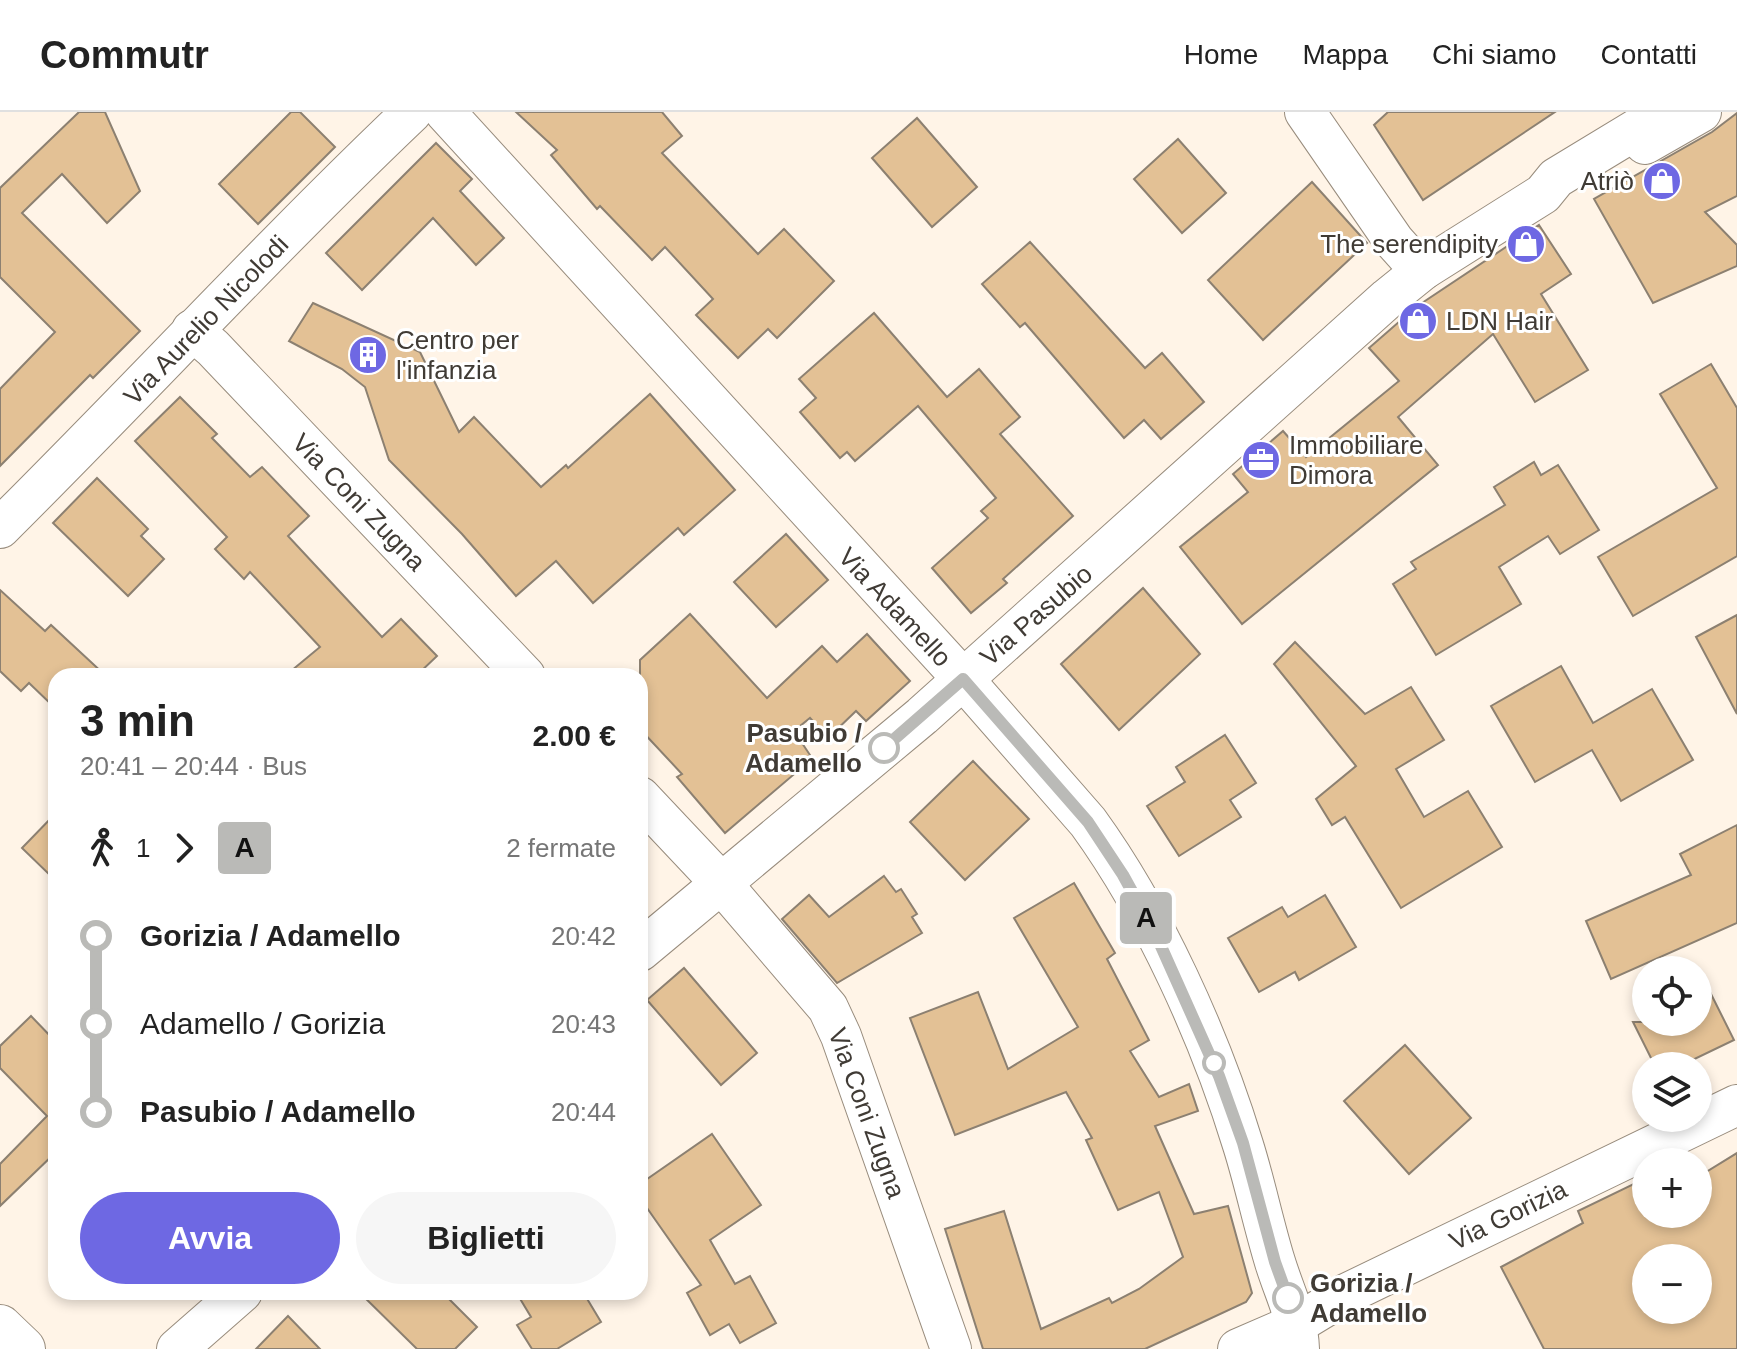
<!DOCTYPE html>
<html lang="it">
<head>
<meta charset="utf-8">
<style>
  body { margin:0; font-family:Helvetica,sans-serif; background:#f6f6f6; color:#222; height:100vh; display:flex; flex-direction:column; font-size:30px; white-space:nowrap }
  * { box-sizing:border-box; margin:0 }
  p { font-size:26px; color:#767676 }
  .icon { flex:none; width:44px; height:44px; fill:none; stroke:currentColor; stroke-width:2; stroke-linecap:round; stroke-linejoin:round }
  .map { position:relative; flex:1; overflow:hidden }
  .side { position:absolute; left:48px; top:556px; width:600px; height:632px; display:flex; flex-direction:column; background:#fff; border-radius:24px; box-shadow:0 4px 12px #0003 }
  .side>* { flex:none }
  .badge { padding:0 16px; border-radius:6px; font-size:28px; line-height:52px }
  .controls { position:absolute; left:1632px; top:844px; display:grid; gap:16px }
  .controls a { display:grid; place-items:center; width:80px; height:80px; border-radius:50%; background:#fff; box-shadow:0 4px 12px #0003; font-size:40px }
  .map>.badge { position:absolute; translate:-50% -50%; box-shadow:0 0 0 4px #fff }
  .legs { display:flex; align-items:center; gap:12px; height:88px; padding:0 32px; font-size:26px }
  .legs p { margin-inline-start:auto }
  .headline { display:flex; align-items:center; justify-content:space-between; height:136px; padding:0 32px }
  h1 { font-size:44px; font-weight:800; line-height:60px }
  .primary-button { display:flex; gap:16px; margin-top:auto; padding:16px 32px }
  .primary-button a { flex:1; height:92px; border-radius:48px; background:#6e68e3; color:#fff; font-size:32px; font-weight:800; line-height:92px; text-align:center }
  .primary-button a+a { background:#f6f6f6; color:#222 }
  ul { padding:0 32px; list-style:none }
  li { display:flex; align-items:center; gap:28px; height:88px; font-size:30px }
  li i { display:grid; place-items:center; width:12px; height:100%; margin:0 10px; background:currentColor }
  li i::after { content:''; width:20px; height:20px; margin:-10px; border:6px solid; border-radius:50%; background:#fff }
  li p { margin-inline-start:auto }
  li:first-child i { background:linear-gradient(#0000 50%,currentColor 0) }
  li:last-child i { background:linear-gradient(currentColor 50%,#0000 0) }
  header { display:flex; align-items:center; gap:48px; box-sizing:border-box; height:112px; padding:0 40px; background:#fff; border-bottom:2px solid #e0e0e0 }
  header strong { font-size:38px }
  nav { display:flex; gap:44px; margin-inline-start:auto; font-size:28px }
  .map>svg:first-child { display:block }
</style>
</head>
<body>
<header>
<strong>Commutr</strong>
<nav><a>Home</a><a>Mappa</a><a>Chi siamo</a><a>Contatti</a></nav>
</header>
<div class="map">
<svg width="1737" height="1237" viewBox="0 0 1737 1237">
  <rect width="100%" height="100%" fill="#fff4e7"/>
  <g fill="#e3c195" stroke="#8c8071" stroke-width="2" fill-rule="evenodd">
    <path d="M79 0H105L140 79 107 111 62 62 22 101 140 219 93 266 90 263 0 354V277L55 220 0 165V76Z"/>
    <path d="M291 0H300L335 35 258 112 219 72Z"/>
    <path d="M516 0H662L682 24 662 41 758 142 784 117 834 169 777 226 768 217 738 246 696 203 713 187 665 135 652 148 600 94 597 97 551 43 557 38Z"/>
    <path d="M1388 0H1555L1423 88 1374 13Z"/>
    <path d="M1737 1V84L1705 100 1737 133V154L1653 191 1594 87 1712 20Z"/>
    <path d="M917 6 977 75 932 115 872 46Z"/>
    <path d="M1178 27 1226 81 1182 121 1134 67Z"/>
    <path d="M436 31 472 67 460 79 504 126 476 153 433 106 362 178 326 141Z"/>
    <path d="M1312 70 1367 131 1263 228 1208 168Z"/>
    <path d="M1539 113 1571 162 1541 182 1588 258 1535 290 1493 222 1398 305 1438 353 1242 512 1180 435 1248 380 1233 362 1283 319 1306 345 1399 269 1369 236 1416 195Z"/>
    <path d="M1030 130 1145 256 1162 241 1204 290 1161 327 1144 308 1124 326 1025 211 1020 215 982 172Z"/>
    <path d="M313 191 420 240 459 320 474 305 541 375 566 353 568 356 650 282 735 378 684 423 678 416 593 491 556 449 516 484 462 422 389 348 365 275 342 257 289 229Z"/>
    <path d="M874 201 947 285 979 257 1020 305 1000 322 1073 404 1003 467 1007 471 971 501 932 456 988 406 981 399 996 386 918 294 855 349 847 340 840 346 800 300 816 286 799 267Z"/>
    <path d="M1711 252 1737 296V444L1633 504 1598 445 1717 376 1660 282Z"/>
    <path d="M180 285 217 322 212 326 250 365 262 355 309 404 288 424 382 525 401 507 437 544 416 564H285L320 535 250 460 244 467 215 437 227 425 135 329Z"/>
    <path d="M1534 350 1541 363 1558 353 1599 418 1560 442 1548 424 1499 455 1521 492 1436 543 1393 472 1416 457 1411 450 1505 393 1494 375Z"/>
    <path d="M97 366 148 417 141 424 164 447 128 484 53 411Z"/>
    <path d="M786 422 828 468 776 515 734 470Z"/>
    <path d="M1143 476 1200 542 1119 618 1061 552Z"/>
    <path d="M0 478 45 519 51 513 106 564H56V597L29 571 21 579 0 559Z"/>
    <path d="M690 502 767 586 822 534 837 550 867 522 910 569 866 609 856 599 828 626 810 606 794 619 810 643 797 656 799 658 725 721 677 665 682 662 640 617V548Z"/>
    <path d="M1737 503V602L1696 525Z"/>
    <path d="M1295 530 1365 602 1411 575 1444 628 1396 657 1424 705 1468 679 1502 735 1401 796 1345 705 1332 713 1316 687 1356 654 1274 552Z"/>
    <path d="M1561 554 1593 611 1652 577 1693 648 1621 689 1592 638 1535 670 1491 594Z"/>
    <path d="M1225 623 1256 671 1230 688 1241 705 1179 744 1147 694 1185 670 1176 655Z"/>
    <path d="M973 649 1029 707 965 768 910 710Z"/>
    <path d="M56 701V769L22 736Z"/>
    <path d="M1737 713V811L1611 867 1586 809 1691 763 1680 742Z"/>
    <path d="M884 764 896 780 901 777 917 802 912 805 922 821 837 871 782 807 809 783 829 805Z"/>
    <path d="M1074 771 1115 841 1107 847 1149 928 1130 939 1159 985 1189 972 1198 999 1155 1014 1194 1102 1228 1094 1252 1181 1246 1190 1145 1237H983L945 1117 1004 1099 1041 1217 1109 1186 1112 1191 1139 1177 1183 1145 1159 1080 1118 1098 1086 1028 1092 1026 1066 980 955 1023 910 906 978 880 1008 957 1078 915 1014 806Z"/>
    <path d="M1325 783 1356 835 1299 868 1295 860 1259 880 1228 826 1282 795 1288 805Z"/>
    <path d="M684 856 757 941 721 973 647 888Z"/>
    <path d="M1698 856 1734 928 1680 954H1655L1633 910H1698Z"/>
    <path d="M31 904 56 930V1040L0 1094V1052L47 1004 0 956V934Z"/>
    <path d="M1405 933 1471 1006 1409 1062 1344 989Z"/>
    <path d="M712 1022 761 1093 710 1128 735 1172 750 1164 776 1211 740 1231 729 1212 710 1223 687 1181 701 1173 640 1086V1072Z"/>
    <path d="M1737 1041V1237H1544L1501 1155 1583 1111 1578 1099 1646 1066V1102H1698V1065ZM1646 1146H1698V1198H1646Z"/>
    <path d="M359 1180H442L477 1215 455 1237H417Z"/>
    <path d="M516 1180H583L601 1210 557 1237H532L517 1213 531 1205Z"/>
    <path d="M288 1204 320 1237H256Z"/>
  </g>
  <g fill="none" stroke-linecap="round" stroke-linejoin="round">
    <g stroke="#988c7d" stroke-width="42">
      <g id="minor">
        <path d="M445 0 963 567 1088 710C1154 801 1210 925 1243 1033 1255 1071 1263 1111 1275 1150 1284 1180 1298 1205 1299 1237"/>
        <path d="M1305 0 1394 129 1411 148 1424 157"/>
        <path d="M1645 32 1701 0"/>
        <path d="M192 218 213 236 525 564"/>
        <path d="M0 416C139 278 270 135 412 0"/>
        <path d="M640 685 721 771 828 896 841 924 951 1237"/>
        <path d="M640 839 922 604 1388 186 1424 157 1543 82 1556 66 1665 0"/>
        <path d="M177 1237 242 1180"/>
        <path d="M1238 1237 1298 1211 1346 1182 1737 993"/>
      </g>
    </g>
    <g stroke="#988c7d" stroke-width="46">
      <path id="secondary" d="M0 1215 23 1237"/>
    </g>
    <use href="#minor" stroke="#fff" stroke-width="40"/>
    <use href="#secondary" stroke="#fff" stroke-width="44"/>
  </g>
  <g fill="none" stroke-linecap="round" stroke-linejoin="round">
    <g stroke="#fff" stroke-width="18">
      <path id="line-1" d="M884 636 963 567 1088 710 1123 763 1156 823 1219 964 1243 1031 1275 1150 1288 1186"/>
    </g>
    <use href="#line-1" stroke="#babab7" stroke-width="12"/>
  </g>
  <defs>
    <g id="shop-disc" transform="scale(2)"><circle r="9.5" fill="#6e68e3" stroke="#fff"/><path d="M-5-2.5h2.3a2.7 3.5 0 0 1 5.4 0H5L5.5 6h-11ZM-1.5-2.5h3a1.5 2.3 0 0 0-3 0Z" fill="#fff"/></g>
    <g id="building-disc" transform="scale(2)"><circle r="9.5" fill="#6e68e3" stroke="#fff"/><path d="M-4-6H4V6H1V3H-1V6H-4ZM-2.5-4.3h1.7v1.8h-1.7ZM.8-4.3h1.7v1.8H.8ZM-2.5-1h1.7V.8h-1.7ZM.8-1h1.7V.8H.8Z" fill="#fff"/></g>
    <g id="office-disc" transform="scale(2)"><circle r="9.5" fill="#6e68e3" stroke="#fff"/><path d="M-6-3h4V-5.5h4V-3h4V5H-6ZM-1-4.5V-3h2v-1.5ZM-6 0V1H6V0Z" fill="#fff"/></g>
  </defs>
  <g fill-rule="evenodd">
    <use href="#shop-disc" x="1662" y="69"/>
    <use href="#shop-disc" x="1526" y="132"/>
    <use href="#shop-disc" x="1418" y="209"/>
    <use href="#building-disc" x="368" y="243"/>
    <use href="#office-disc" x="1261" y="348"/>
  </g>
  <g fill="#fff" stroke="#babab7" stroke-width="4">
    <circle cx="884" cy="636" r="14"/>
    <circle cx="1214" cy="951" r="10"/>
    <circle cx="1288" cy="1186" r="14"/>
  </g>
  <g text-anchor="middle" stroke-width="6" stroke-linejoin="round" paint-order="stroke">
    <g font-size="26" fill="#403b35" stroke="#fff" text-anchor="start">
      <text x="1634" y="78" text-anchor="end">Atriò</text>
      <text x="1498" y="141" text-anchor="end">The serendipity</text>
      <text x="1446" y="218">LDN Hair</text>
      <text x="396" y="237">Centro per<tspan x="396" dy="30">l'infanzia</tspan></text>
      <text x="1289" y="342">Immobiliare<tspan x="1289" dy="30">Dimora</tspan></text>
    </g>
    <g font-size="26" fill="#403b35" stroke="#fff">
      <text transform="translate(206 208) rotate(-46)" y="9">Via Aurelio Nicolodi</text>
      <text transform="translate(359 390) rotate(46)" y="9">Via Coni Zugna</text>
      <text transform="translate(895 495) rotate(47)" y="9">Via Adamello</text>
      <text transform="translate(1036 503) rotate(-41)" y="9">Via Pasubio</text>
      <text transform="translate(867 1001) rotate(70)" y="9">Via Coni Zugna</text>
      <text transform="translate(1508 1103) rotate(-26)" y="9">Via Gorizia</text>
    </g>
    <g font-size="26" font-weight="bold" fill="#403b35" stroke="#fff" text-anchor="end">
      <text x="862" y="630">Pasubio /<tspan x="862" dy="30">Adamello</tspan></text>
      <text x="1310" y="1180" text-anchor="start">Gorizia /<tspan x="1310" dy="30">Adamello</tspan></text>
    </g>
  </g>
</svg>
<div class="controls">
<a><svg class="icon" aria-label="locate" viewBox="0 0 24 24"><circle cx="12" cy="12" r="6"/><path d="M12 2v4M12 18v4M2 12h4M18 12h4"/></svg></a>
<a><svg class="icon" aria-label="layers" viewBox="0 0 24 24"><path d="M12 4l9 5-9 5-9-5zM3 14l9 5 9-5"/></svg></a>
<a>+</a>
<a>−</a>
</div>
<b class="badge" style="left:1146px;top:806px;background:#babab7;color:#111">A</b>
<section class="side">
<div class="headline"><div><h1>3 min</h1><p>20:41 – 20:44 · Bus</p></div><b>2.00 €</b></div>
<div class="legs"><svg class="icon" aria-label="walk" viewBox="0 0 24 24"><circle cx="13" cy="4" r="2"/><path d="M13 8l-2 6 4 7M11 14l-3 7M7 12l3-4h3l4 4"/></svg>1<svg class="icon" aria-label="forward" viewBox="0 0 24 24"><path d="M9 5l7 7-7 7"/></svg><b class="badge" style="background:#babab7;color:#111">A</b><p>2 fermate</p></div>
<ul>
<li><i style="color:#babab7"></i><b>Gorizia / Adamello</b><p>20:42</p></li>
<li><i style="color:#babab7"></i><span>Adamello / Gorizia</span><p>20:43</p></li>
<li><i style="color:#babab7"></i><b>Pasubio / Adamello</b><p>20:44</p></li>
</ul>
<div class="primary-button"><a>Avvia</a><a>Biglietti</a></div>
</section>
</div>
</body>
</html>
